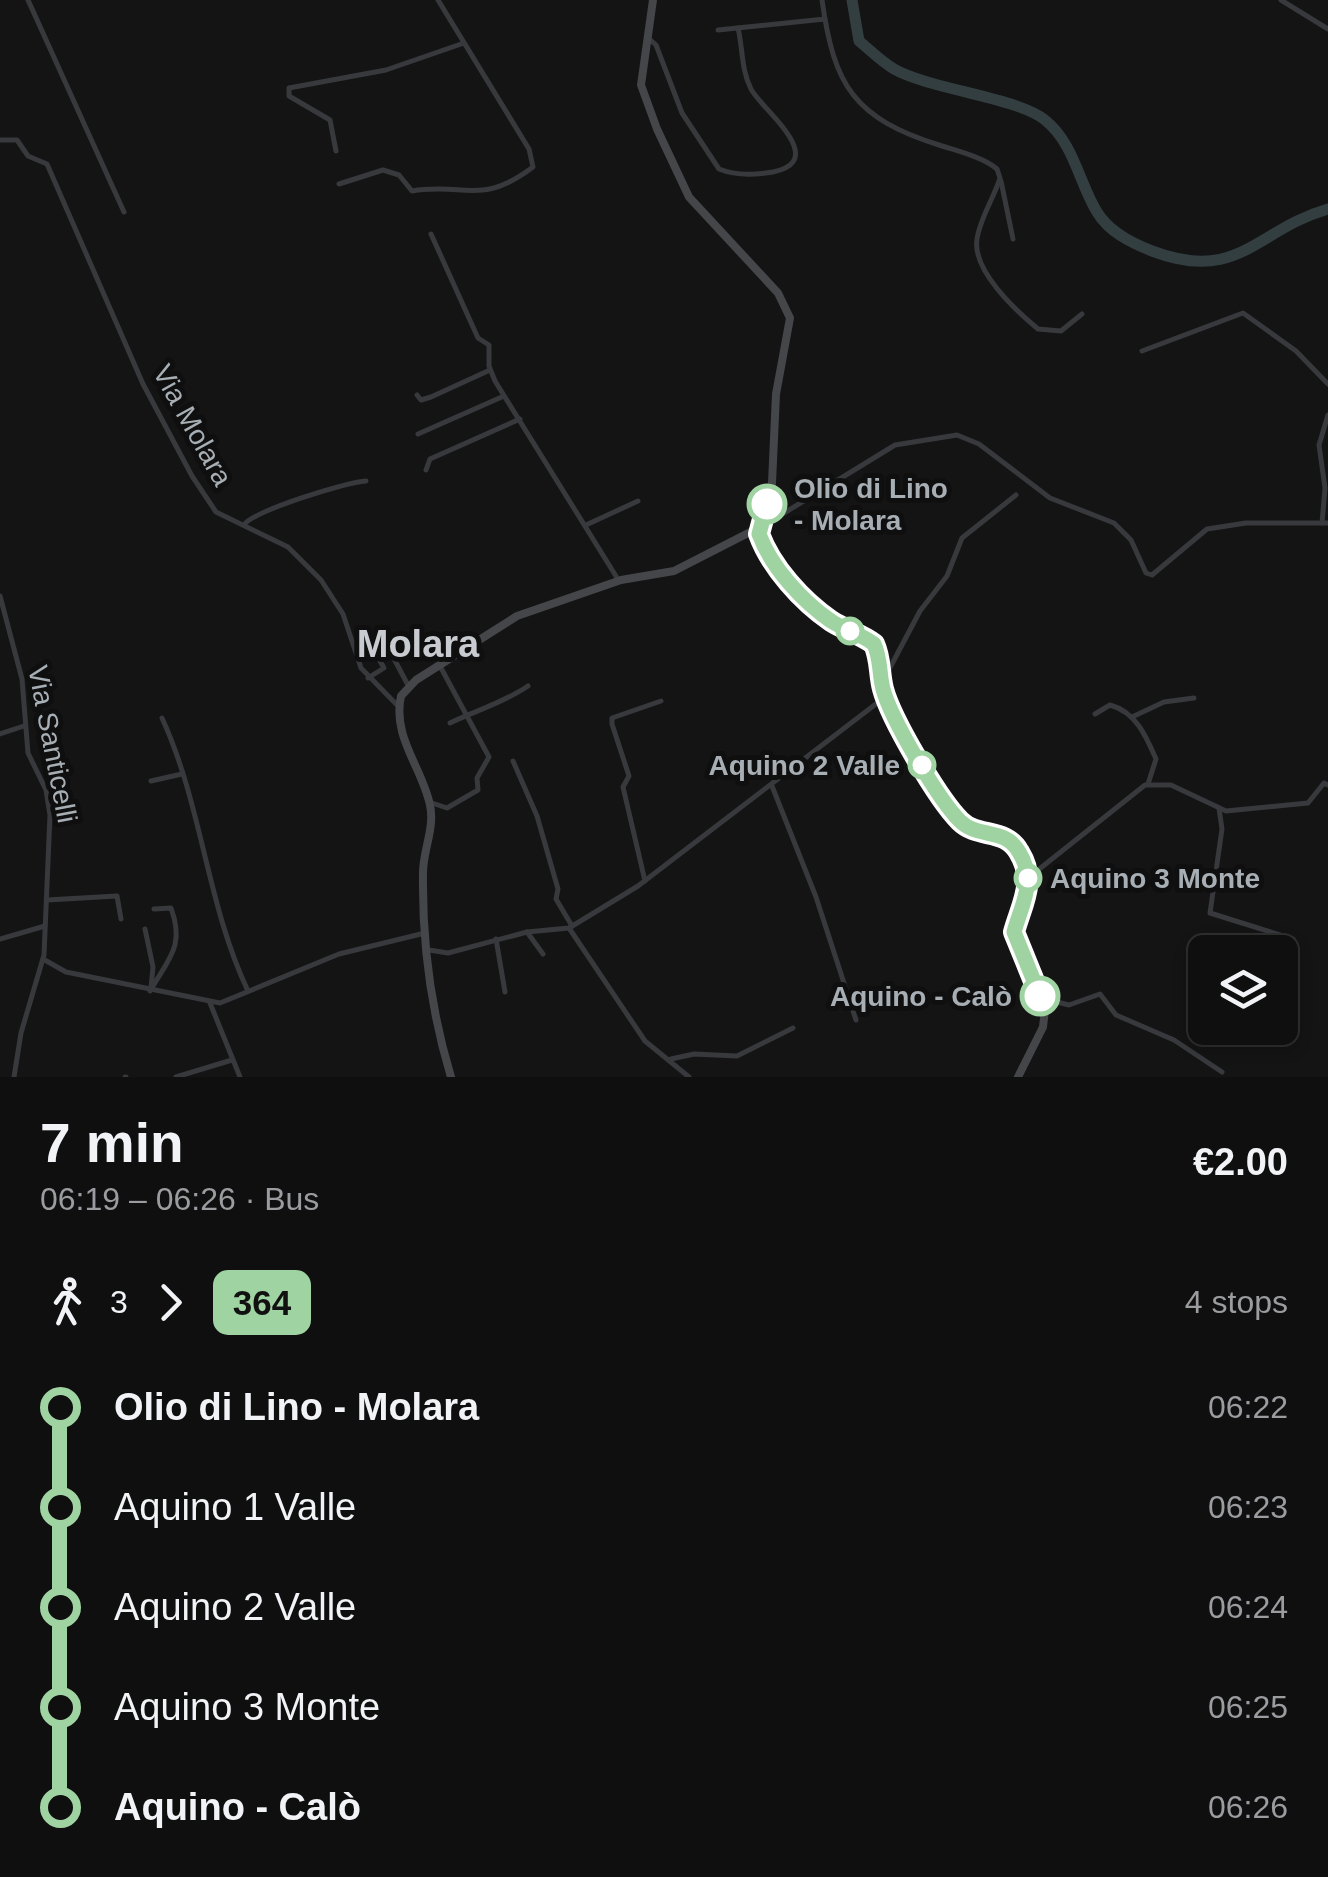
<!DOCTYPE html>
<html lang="en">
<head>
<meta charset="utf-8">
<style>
  body { margin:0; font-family:Arial,sans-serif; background:#1d1d1e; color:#f1f3f6; height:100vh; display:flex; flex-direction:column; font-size:38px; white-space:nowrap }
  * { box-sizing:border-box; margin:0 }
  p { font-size:32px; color:#9b9c9f }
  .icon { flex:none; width:55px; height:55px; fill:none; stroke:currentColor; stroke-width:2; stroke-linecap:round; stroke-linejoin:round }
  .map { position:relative; height:1077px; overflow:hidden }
  .details { display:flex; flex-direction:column; background:#0f0f10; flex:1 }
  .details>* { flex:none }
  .badge { padding:0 20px; border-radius:15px; font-size:35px; line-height:65px }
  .buttons { position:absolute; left:1188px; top:935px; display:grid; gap:20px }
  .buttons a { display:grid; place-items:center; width:110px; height:110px; border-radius:15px; background:#0f0f10; box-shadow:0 5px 15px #0003,0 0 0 2px #2f2f30; font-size:50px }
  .map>.badge { position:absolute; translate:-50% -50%; box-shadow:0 0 0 5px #fff }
  .legs { display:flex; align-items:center; gap:15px; height:110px; padding:0 40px; font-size:32px }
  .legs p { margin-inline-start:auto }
  .summary { display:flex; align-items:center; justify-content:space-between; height:170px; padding:0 40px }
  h1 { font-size:55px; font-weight:700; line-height:75px }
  ul { padding:0 40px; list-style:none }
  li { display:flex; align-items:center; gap:35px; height:100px; font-size:38px }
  li i { display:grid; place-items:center; width:15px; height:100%; margin:0 12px; background:currentColor }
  li i::after { content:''; width:25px; height:25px; margin:-12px; border:8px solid; border-radius:50%; background:#0f0f10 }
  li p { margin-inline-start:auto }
  li:first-child i { background:linear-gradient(#0000 50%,currentColor 0) }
  li:last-child i { background:linear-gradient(currentColor 50%,#0000 0) }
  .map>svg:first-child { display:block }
</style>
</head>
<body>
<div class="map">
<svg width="1328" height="1077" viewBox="0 0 1328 1077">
  <rect width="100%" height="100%" fill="#141415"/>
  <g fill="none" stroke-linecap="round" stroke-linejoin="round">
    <path stroke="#333e40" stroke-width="11" d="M852 0 859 41C870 50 882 62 894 69 929 89 1016 97 1045 120 1074 143 1079 183 1097 212 1109 232 1131 243 1152 251 1239 284 1257 229 1328 209"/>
    <g stroke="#37393c" stroke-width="5">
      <path d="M28 0 124 212"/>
      <path d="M822 0C834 86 854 118 939 145 957 151 983 157 997 169L1000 178C994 198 980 218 977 239 972 270 1015 310 1038 329L1061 331 1082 314"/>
      <path d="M1281 0 1328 29"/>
      <path d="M718 30 825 19"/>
      <path d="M647 37 656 45 682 113 719 169C736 176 755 175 773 172 831 160 760 108 751 89 741 69 743 49 738 28"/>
      <path d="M0 140H17L28 156 47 164 143 384 192 476 216 512 288 547 321 580 343 614 361 668 398 706"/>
      <path d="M336 151 330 120 289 96V88L386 70 464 43"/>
      <path d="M1001 181 1013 239"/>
      <path d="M339 184 383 170 399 175 412 191C465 182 480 207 533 167L529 149 438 0"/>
      <path d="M431 234 478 338 489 345V366L495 381 619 581"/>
      <path d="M1142 351 1243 313 1296 351 1328 384"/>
      <path d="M417 395 421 400 431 397 490 370"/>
      <path d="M418 434 504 396"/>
      <path d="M426 470 430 459 520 419"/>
      <path d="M1322 523 1325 488 1319 445 1328 415"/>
      <path d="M244 525C253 511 346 482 366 481"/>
      <path d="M586 525 638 501"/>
      <path d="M763 526 895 445 957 435 979 444 1050 498 1114 523 1131 540 1146 573 1152 575 1207 529 1246 523H1328"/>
      <path d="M0 596 22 679 28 753 46 790 50 815 44 955 21 1033 14 1077"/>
      <path d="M368 678 384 668 380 661 392 655 409 687"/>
      <path d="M884 679 920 611 947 576 962 538 1016 495"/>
      <path d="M1095 714 1110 705C1136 712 1146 736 1156 759L1148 784"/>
      <path d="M1132 717 1164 702 1194 698"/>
      <path d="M162 718C202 805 207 905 248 991"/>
      <path d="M450 723C477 710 503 703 528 686"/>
      <path d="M0 734 24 726"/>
      <path d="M513 761 537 816 558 889 556 899 572 926"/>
      <path d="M151 781 182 774"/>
      <path d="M772 786 816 897 856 1020"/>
      <path d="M429 802 447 808 478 790 477 778 489 757 440 666"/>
      <path d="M1219 808 1222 829 1210 913 1293 939"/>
      <path d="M1028 878 1145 785H1171L1226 811 1308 803 1324 783 1328 785"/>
      <path d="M645 881 623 787 629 776 612 724V718L661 701"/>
      <path d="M47 900 117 896 121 919"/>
      <path d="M569 928 645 1041 689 1077"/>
      <path d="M145 929 153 967 151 988"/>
      <path d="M527 932 569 928 638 886 885 697"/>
      <path d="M0 939 45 926"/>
      <path d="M496 939 505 992"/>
      <path d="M429 950 448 953 527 932 543 954"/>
      <path d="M43 959 66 972 220 1003 339 954 425 933"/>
      <path d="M150 991C169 958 185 946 171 908L154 909"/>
      <path d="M1041 998 1069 1005 1100 994 1116 1015 1174 1040 1222 1072"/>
      <path d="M210 1003 240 1077"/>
      <path d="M671 1059 694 1054 737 1056 793 1028"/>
      <path d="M125 1077H126"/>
      <path d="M176 1077 232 1060"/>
    </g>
    <g stroke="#444649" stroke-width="8">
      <path d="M653 0 641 85 657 129 689 197 778 293 790 318 776 394 772 483 760 538 804 597 830 620 874 644 888 703 938 790 960 821 974 830 1005 836 1020 852 1028 893 1014 932 1045 1010 1043 1027 1018 1077"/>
      <path d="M451 1077C431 1011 422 942 423 873 423 850 435 828 430 805 422 767 392 737 401 696L416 680 517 616 621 580 674 571 760 527"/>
    </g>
  </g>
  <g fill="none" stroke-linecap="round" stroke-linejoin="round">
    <g stroke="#fff" stroke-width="22">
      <path id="line-1" d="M767 504 759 534C771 567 802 601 831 621 845 630 861 634 874 644 881 659 879 674 883 689 891 719 938 799 960 821 978 839 1005 827 1019 852 1037 881 1022 903 1014 932L1040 996"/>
    </g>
    <use href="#line-1" stroke="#a0d3a2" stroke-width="15"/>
  </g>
  <g fill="#fff" stroke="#a0d3a2" stroke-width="5">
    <circle cx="767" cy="504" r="18"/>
    <circle cx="850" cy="631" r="12"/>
    <circle cx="922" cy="765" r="12"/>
    <circle cx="1028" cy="878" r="12"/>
    <circle cx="1040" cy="996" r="18"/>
  </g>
  <g text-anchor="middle" stroke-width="10" stroke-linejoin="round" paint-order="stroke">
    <g font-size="28" fill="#a7aeb4" stroke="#0f0f10">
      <text transform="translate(193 425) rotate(61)" y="10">Via Molara</text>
      <text transform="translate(53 744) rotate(79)" y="10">Via Santicelli</text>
    </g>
    <g font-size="28" font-weight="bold" fill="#a7aeb4" stroke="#0f0f10" text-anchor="start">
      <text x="794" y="498">Olio di Lino<tspan x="794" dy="32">- Molara</tspan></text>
      <text x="900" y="775" text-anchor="end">Aquino 2 Valle</text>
      <text x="1050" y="888">Aquino 3 Monte</text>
      <text x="1012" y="1006" text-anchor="end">Aquino - Calò</text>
    </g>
    <g font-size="38" font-weight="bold" fill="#c8ccd0" stroke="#0f0f10">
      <text x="418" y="657">Molara</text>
    </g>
  </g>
</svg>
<div class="buttons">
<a><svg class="icon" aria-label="layers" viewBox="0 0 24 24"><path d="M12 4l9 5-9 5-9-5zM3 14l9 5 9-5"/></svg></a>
</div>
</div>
<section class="details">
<div class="summary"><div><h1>7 min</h1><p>06:19 – 06:26 · Bus</p></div><b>€2.00</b></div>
<div class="legs"><svg class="icon" aria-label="walk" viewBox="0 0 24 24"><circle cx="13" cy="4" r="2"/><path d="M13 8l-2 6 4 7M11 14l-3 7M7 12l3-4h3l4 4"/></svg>3<svg class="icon" aria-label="forward" viewBox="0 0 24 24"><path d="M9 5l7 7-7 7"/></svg><b class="badge" style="background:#a0d3a2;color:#111">364</b><p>4 stops</p></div>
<ul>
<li><i style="color:#a0d3a2"></i><b>Olio di Lino - Molara</b><p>06:22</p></li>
<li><i style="color:#a0d3a2"></i><span>Aquino 1 Valle</span><p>06:23</p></li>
<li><i style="color:#a0d3a2"></i><span>Aquino 2 Valle</span><p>06:24</p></li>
<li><i style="color:#a0d3a2"></i><span>Aquino 3 Monte</span><p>06:25</p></li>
<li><i style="color:#a0d3a2"></i><b>Aquino - Calò</b><p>06:26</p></li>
</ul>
</section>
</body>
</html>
